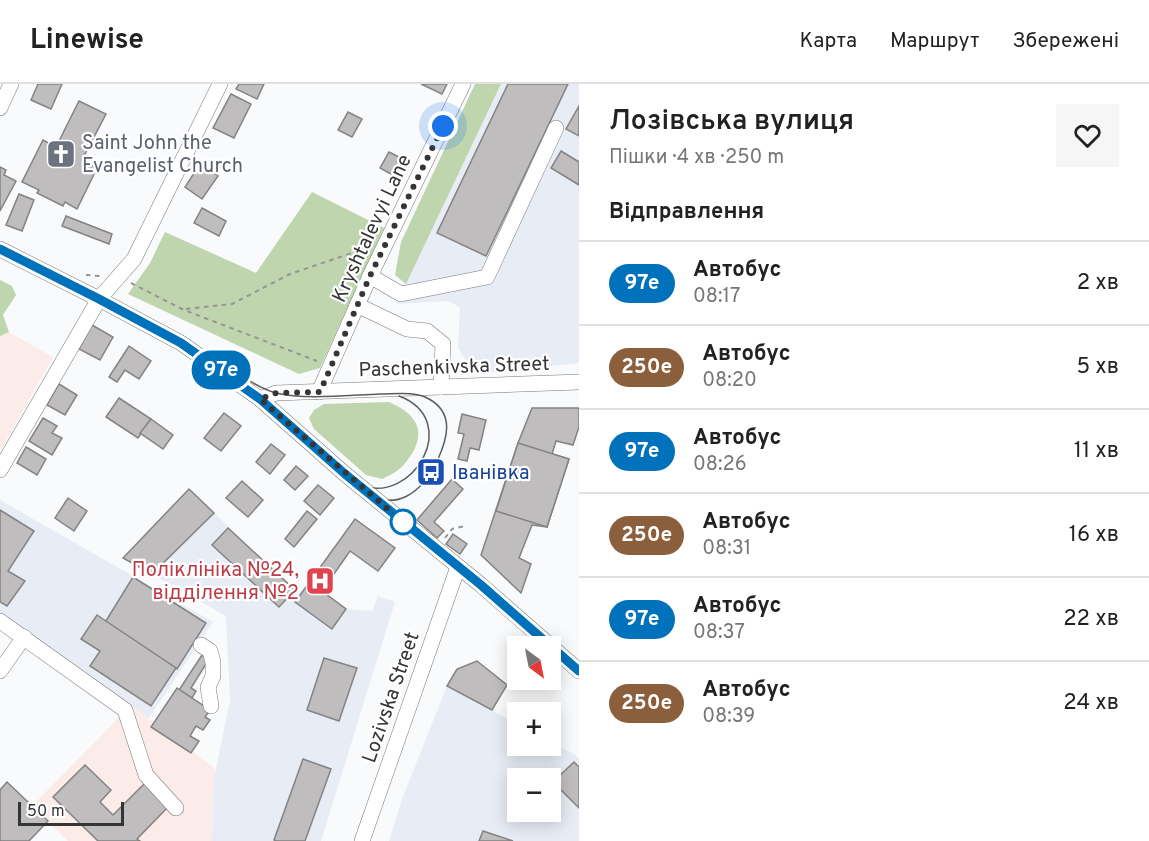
<!DOCTYPE html>
<html lang="uk">
<head>
<meta charset="utf-8">
<style>
  body { margin:0; font-family:Overpass,sans-serif; background:#f6f6f6; color:#222; height:100vh; display:flex; flex-direction:column; font-size:22px; white-space:nowrap }
  * { box-sizing:border-box; margin:0 }
  p { font-size:20px; color:#767676 }
  .icon { flex:none; width:33px; height:33px; fill:none; stroke:currentColor; stroke-width:2; stroke-linecap:round; stroke-linejoin:round }
  .map { position:relative; flex:1; overflow:hidden }
  .panel { display:flex; flex-direction:column; background:#fff; width:570px }
  .panel>* { flex:none }
  .badge { padding:0 12px; border-radius:20px; font-size:21px; line-height:39px }
  .needle { width:39px; rotate:148deg }
  .tools { position:absolute; left:507px; top:552px; display:grid; gap:12px }
  .tools a { display:grid; place-items:center; width:54px; height:54px; border-radius:0px; background:#fff; box-shadow:0 3px 15px #0003; font-size:30px }
  .scale { position:absolute; left:18px; bottom:15px; width:106px; box-sizing:border-box; padding-left:6px; border:3px solid #353536; border-top:0; font-size:16px; line-height:21px; white-space:nowrap; color:#353536; -webkit-text-stroke:4px #fff; paint-order:stroke }
  .you { position:absolute; width:30px; height:30px; margin:-15px; border:4px solid #fff; border-radius:50%; background:#1a73e8; box-shadow:0 0 0 9px #1a73e833 }
  .map>.badge { position:absolute; translate:-50% -50%; box-shadow:0 0 0 3px #fff }
  h2 { padding:0 30px; font-size:22px; line-height:54px }
  .round { display:grid; place-items:center; flex:none; width:63px; height:63px; border-radius:0px; background:#f6f6f6 }
  .summary { display:flex; align-items:center; justify-content:space-between; height:102px; padding:0 30px }
  h1 { font-size:28px; font-weight:600; line-height:45px }
  ul { padding:0; list-style:none }
  li { display:flex; align-items:center; gap:18px; height:84px; padding:0 30px; border-top:2px solid #e0e0e0 }
  li div { flex:1 }
  li b { display:block; font-size:22px }
  li em { font-style:normal }
  li .badge { min-width:66px; font-weight:700; text-align:center }
  header { display:flex; align-items:center; gap:36px; box-sizing:border-box; height:84px; padding:0 30px; background:#fff; border-bottom:2px solid #e0e0e0 }
  header strong { font-size:28px }
  nav { display:flex; gap:33px; margin-inline-start:auto; font-size:21px }
  main { display:flex; flex:1; min-height:0 }
  .map>svg:first-child { display:block }
</style>
</head>
<body>
<header>
<strong>Linewise</strong>
<nav><a>Карта</a><a>Маршрут</a><a>Збережені</a></nav>
</header>
<main>
<div class="map">
<svg width="579" height="757" viewBox="0 0 579 757">
  <rect width="100%" height="100%" fill="#f9fafb"/>
  <g fill="#e8edf5" fill-rule="evenodd">
    <path d="M501 0H579V279L475 290 458 264 460 223 448 217 396 220Z"/>
    <path d="M189 405 295 506 332 544 346 525 372 527 378 512 395 518 321 757H212L213 699 230 616 226 532 123 474Z"/>
    <path d="M0 416 213 538 149 634 0 531Z"/>
    <path d="M447 602 517 640 518 662H550L551 658 574 670 579 675V757H389L402 715ZM518 694H550V728H518Z"/>
  </g>
  <g fill="#fcece9">
    <path d="M0 243 53 273 0 367Z"/>
    <path d="M131 621 215 685 212 728V757H68L32 722Z"/>
  </g>
  <g fill="#bed5ad">
    <path d="M475 0H501L406 200 395 191 401 158Z"/>
    <path d="M312 108 384 144 320 284 299 290 128 210 150 179 165 148 256 189Z"/>
    <path d="M0 196 12 202 16 211 3 231 9 248 0 252Z"/>
    <path d="M389 318C412 328 427 343 413 368 409 374 404 382 398 386 393 390 387 392 382 395L366 391 314 345 309 334 314 326 324 320Z"/>
  </g>
  <g fill="#bfbdbd" stroke="#848383" stroke-width="1.5">
    <path d="M38 0H62L51 25 31 16Z"/>
    <path d="M239 0H264L257 15 236 5Z"/>
    <path d="M421 0H447L442 10Z"/>
    <path d="M508 0H568L486 172 437 149Z"/>
    <path d="M231 10 251 20 234 54 213 44Z"/>
    <path d="M79 17 106 30 82 76 97 84 77 125 65 118 63 122 37 109 39 106 22 98 43 56 56 63Z"/>
    <path d="M579 22V52L566 45Z"/>
    <path d="M348 28 362 35 352 53 338 46Z"/>
    <path d="M561 67 579 78V101L551 84Z"/>
    <path d="M389 68 409 78 400 95 380 84Z"/>
    <path d="M200 80 218 92 202 115 185 103Z"/>
    <path d="M0 83 6 86 4 91 16 97 0 127Z"/>
    <path d="M19 110 34 116 22 147 6 141Z"/>
    <path d="M202 124 226 137 219 152 194 139Z"/>
    <path d="M66 132 112 150 109 160 62 142Z"/>
    <path d="M92 241 113 253 100 276 79 265Z"/>
    <path d="M129 262 151 277 139 295 125 286 117 298 109 293Z"/>
    <path d="M59 300 77 311 65 331 47 321Z"/>
    <path d="M119 314 151 335 138 354 106 333Z"/>
    <path d="M532 324H579V343L573 361 556 357 552 370 569 375 547 443 532 441 519 474 531 480 521 509 481 471 518 359Z"/>
    <path d="M224 329 241 342 221 367 204 354Z"/>
    <path d="M462 330 486 336 479 366 470 364 467 377 458 375 464 350 458 349Z"/>
    <path d="M43 334 57 342 52 349 62 354 52 371 29 357Z"/>
    <path d="M151 335 173 351 163 365 140 349Z"/>
    <path d="M518 359 569 375 547 443 496 427Z"/>
    <path d="M271 360 285 371 270 390 256 378Z"/>
    <path d="M26 363 46 375 37 391 17 379Z"/>
    <path d="M296 382 308 392 295 406 284 396Z"/>
    <path d="M452 395 463 405 434 438 444 447 437 454 417 436Z"/>
    <path d="M242 397 263 416 248 433 226 414Z"/>
    <path d="M318 401 334 414 320 431 304 417Z"/>
    <path d="M189 405 214 429 152 490 123 474Z"/>
    <path d="M68 414 87 427 74 447 55 434Z"/>
    <path d="M0 426 34 447 8 487 25 497 7 522 0 518Z"/>
    <path d="M307 427 317 435 294 463 285 455Z"/>
    <path d="M355 435 395 464 378 487 350 467 322 507 346 525 332 545 295 518Z"/>
    <path d="M228 444 295 506 279 523 212 461Z"/>
    <path d="M453 450 467 460 460 470 446 460Z"/>
    <path d="M133 493 206 539 177 585 104 540Z"/>
    <path d="M97 531 176 584 151 622 90 582 100 567 81 555Z"/>
    <path d="M202 571 209 575 191 604 196 607 192 614 179 606Z"/>
    <path d="M324 574 357 584 339 637 307 626Z"/>
    <path d="M477 577 507 601 492 626 447 602 457 585Z"/>
    <path d="M177 604 210 626 205 633 210 636 203 646 196 642 190 652 199 657 191 669 151 643Z"/>
    <path d="M303 675 331 685 305 757H276L274 756Z"/>
    <path d="M574 678 579 683V724L553 698Z"/>
    <path d="M85 681 111 706 100 718 113 731 146 698 169 722 137 755 140 757H98L53 713Z"/>
    <path d="M7 698 48 737 29 757H0V706Z"/>
    <path d="M483 747 513 757H479Z"/>
  </g>
  <g fill="none" stroke-linecap="round" stroke-linejoin="round">
    <g stroke="#78797a" stroke-width="16">
      <g id="minor">
        <path d="M0 24 11 0"/>
        <path d="M0 165 99 215 181 259 260 315 345 390 481 501 579 587"/>
        <path d="M370 192 401 210 487 193 556 44"/>
        <path d="M357 221 407 245 427 247 443 260 441 303"/>
        <path d="M319 308 370 192 463 0"/>
        <path d="M260 315 276 309 579 298"/>
        <path d="M0 386 99 215 134 175 220 0"/>
        <path d="M0 537 125 626 146 691 176 724"/>
        <path d="M201 561 210 567 213 578V592L208 603 211 622"/>
        <path d="M0 587 24 553"/>
        <path d="M362 757 458 483"/>
      </g>
    </g>
    <g stroke="#959596" stroke-width="2" stroke-dasharray="4.5 4.5" stroke-linecap="butt">
      <path d="M86 191 100 192"/>
      <path d="M131 199 184 226 317 277"/>
      <path d="M186 225 232 220 290 190 352 169 368 160"/>
      <path d="M445 454 452 445 465 442"/>
    </g>
    <use href="#minor" stroke="#fff" stroke-width="15"/>
    <g stroke="#5d5d5e" stroke-width="1.5">
      <path d="M0 161C60 191 120 220 178 252 201 266 223 282 247 295 256 301 265 306 276 309 304 316 350 311 380 310 396 310 415 307 429 315 454 329 448 353 438 375 422 409 396 430 360 406 313 365 268 320 217 286 149 240 73 206 0 169"/>
      <path d="M360 401C413 422 463 336 399 312"/>
    </g>
  </g>
  <g fill="none" stroke-linecap="round" stroke-linejoin="round">
    <g stroke="#fff" stroke-width="14">
      <path id="line" d="M0 165 99 215 181 259 260 315 345 390 481 501 579 587"/>
    </g>
    <use href="#line" stroke="#0072bc" stroke-width="9"/>
    <path stroke="#353536" stroke-width="6" stroke-dasharray="0 10.8" d="M403 438 260 315 276 309 320 308 370 192 443 42"/>
  </g>
  <defs>
    <g id="church-square" transform="scale(1.5)"><rect x="-9" y="-9" width="18" height="18" rx="4" fill="#6b7280" stroke="#fff"/><path d="M-1.2-6h2.4v3.5h3.3v2.4h-3.3V6h-2.4V-.1h-3.3v-2.4h3.3Z" fill="#fff"/></g>
    <g id="bus-square" transform="scale(1.5)"><rect x="-9" y="-9" width="18" height="18" rx="4" fill="#1a4fb4" stroke="#fff"/><path d="M-5-6H5V4H4V6H2V4H-2V6H-4V4H-5ZM-3.5-4V0h7V-4ZM-3.5 1.2v1.5H-2V1.2ZM2 1.2v1.5H3.5V1.2Z" fill="#fff"/></g>
    <g id="hospital-square" transform="scale(1.5)"><rect x="-9" y="-9" width="18" height="18" rx="4" fill="#e0444e" stroke="#fff"/><path d="M-5-5h3v3.5h4V-5h3V5h-3V1.5h-4V5h-3Z" fill="#fff"/></g>
  </defs>
  <g fill-rule="evenodd">
    <use href="#church-square" x="61" y="70"/>
    <use href="#bus-square" x="431" y="388"/>
    <use href="#hospital-square" x="320" y="497"/>
  </g>
  <circle fill="#fff" stroke="#0072bc" stroke-width="3" cx="403" cy="438" r="12"/>
  <g text-anchor="middle" stroke-width="4.5" stroke-linejoin="round" paint-order="stroke">
    <g font-size="20" fill="#5b616d" stroke="#fff" text-anchor="start">
      <text x="82" y="65">Saint John the<tspan x="82" dy="23">Evangelist Church</tspan></text>
    </g>
    <g font-size="20" fill="#353536" stroke="#fff">
      <text transform="translate(371 144) rotate(-65)" y="7">Kryshtalevyi Lane</text>
      <text transform="translate(454 282) rotate(-2)" y="7">Paschenkivska Street</text>
      <text transform="translate(390 613) rotate(-71)" y="7">Lozivska Street</text>
    </g>
    <g font-size="20" fill="#164399" stroke="#fff" text-anchor="start">
      <text x="452" y="395">Іванівка</text>
    </g>
    <g font-size="20" fill="#be3a42" stroke="#fff" text-anchor="end">
      <text x="299" y="492">Поліклініка №24,<tspan x="299" dy="23">відділення №2</tspan></text>
    </g>
  </g>
</svg>
<div class="tools">
<a><svg class="needle" viewBox="-14 -14 28 28"><path d="M0-13l5 13h-10z" fill="#e53935"/><path d="M0 13l5-13h-10z" fill="#767676"/></svg></a>
<a>+</a>
<a>−</a>
</div>
<div class="scale">50 m</div>
<div class="you" style="left:443px;top:42px"></div>
<b class="badge" style="left:221px;top:286px;background:#0072bc;color:#fff">97е</b>
</div>
<section class="panel">
<div class="summary"><div><h1>Лозівська вулиця</h1><p>Пішки · 4 хв · 250 m</p></div><a class="round"><svg class="icon" aria-label="heart" viewBox="0 0 24 24"><path d="M12 20l-8-8c-3-5 5-10 8-4 3-6 11-1 8 4z"/></svg></a></div>
<h2>Відправлення</h2>
<ul>
<li><span class="badge" style="background:#0072bc;color:#fff">97е</span><div><b>Автобус</b><p>08:17</p></div><em>2 хв</em></li>
<li><span class="badge" style="background:#8b5e3c;color:#fff">250е</span><div><b>Автобус</b><p>08:20</p></div><em>5 хв</em></li>
<li><span class="badge" style="background:#0072bc;color:#fff">97е</span><div><b>Автобус</b><p>08:26</p></div><em>11 хв</em></li>
<li><span class="badge" style="background:#8b5e3c;color:#fff">250е</span><div><b>Автобус</b><p>08:31</p></div><em>16 хв</em></li>
<li><span class="badge" style="background:#0072bc;color:#fff">97е</span><div><b>Автобус</b><p>08:37</p></div><em>22 хв</em></li>
<li><span class="badge" style="background:#8b5e3c;color:#fff">250е</span><div><b>Автобус</b><p>08:39</p></div><em>24 хв</em></li>
</ul>
</section>
</main>
</body>
</html>
